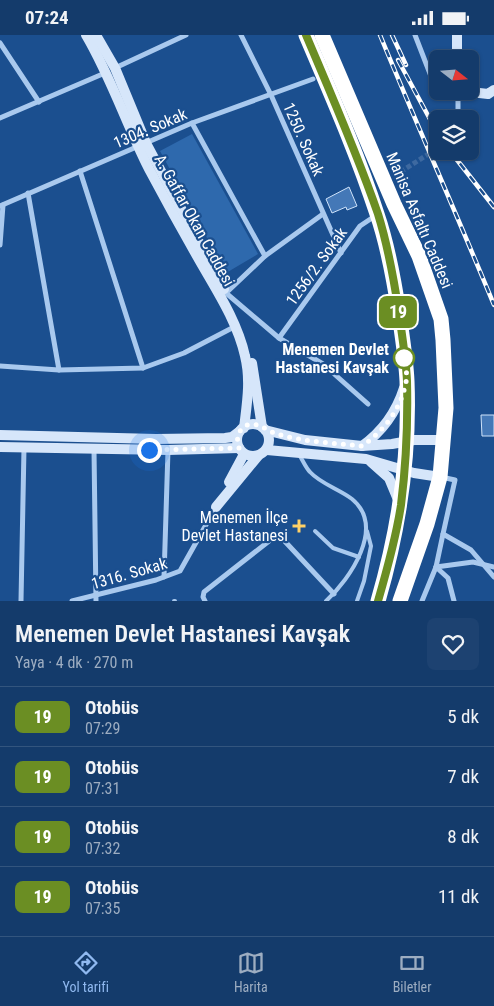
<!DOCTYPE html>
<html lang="tr">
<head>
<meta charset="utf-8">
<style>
  body { margin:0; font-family:"Roboto Condensed",sans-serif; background:#1d4271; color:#f1f3f6; height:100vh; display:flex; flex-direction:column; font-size:19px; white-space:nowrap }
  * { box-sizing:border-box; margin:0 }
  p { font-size:16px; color:#9dadc1 }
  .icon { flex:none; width:28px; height:28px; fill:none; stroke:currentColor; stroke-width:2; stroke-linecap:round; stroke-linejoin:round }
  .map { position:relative; height:566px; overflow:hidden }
  .details { display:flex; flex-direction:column; background:#143b6b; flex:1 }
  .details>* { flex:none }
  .badge { padding:0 10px; border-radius:8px; font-size:18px; line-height:32px }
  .needle { width:32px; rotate:107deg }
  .buttons { position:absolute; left:429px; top:15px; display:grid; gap:10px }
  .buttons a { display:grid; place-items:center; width:50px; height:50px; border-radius:8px; background:#143b6b; box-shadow:0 1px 4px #0004,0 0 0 1px #33557e; font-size:25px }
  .you { position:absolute; width:25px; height:25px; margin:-12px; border:4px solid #fff; border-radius:50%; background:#1a73e8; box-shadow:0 0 0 8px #1a73e833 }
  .map>.badge { position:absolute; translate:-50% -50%; box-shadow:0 0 0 2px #fff }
  .round { display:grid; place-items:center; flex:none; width:52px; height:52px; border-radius:8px; background:#1d4271 }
  .overview { display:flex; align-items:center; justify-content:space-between; height:85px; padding:0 15px }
  h1 { font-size:24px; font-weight:600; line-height:38px }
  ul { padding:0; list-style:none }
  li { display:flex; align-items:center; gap:15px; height:60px; padding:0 15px; border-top:1px solid #33557e }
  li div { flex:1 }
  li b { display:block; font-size:19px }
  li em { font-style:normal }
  li .badge { min-width:55px; font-weight:700; text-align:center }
  .status { display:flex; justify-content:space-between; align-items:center; height:35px; padding:0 25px; background:#143b6b; direction:ltr }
  .status svg { height:14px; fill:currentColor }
  .dock { display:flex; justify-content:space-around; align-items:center; height:70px; border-top:1px solid #33557e; background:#143b6b; font-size:14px; color:#9dadc1 }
  .dock a { display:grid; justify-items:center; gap:2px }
  .dock .current { color:#90b9f0 }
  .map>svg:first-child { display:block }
</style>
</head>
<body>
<div class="status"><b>07:24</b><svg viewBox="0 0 49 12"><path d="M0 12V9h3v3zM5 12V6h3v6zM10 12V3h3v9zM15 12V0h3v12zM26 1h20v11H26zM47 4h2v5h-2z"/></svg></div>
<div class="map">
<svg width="494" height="566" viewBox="0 0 494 566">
  <rect width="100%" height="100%" fill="#1b4f8f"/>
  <path fill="#2e69ad" d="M192 99 258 219 226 238 160 116Z"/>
  <g fill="#4478b7" stroke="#cfe3fa">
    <path d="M349 152 357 171 347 175 346 172 332 178 326 164Z"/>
    <path d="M481 380H494V401H482Z"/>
  </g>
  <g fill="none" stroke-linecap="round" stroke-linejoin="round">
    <g stroke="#3d69a0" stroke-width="5" stroke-dasharray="5 2.5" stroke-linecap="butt">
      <path d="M458 77V84"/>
      <path d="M394 141 438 113"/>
    </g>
    <g stroke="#a9c9ee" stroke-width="4">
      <path d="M300 421C303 426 306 433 310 437 321 449 339 454 352 464 386 492 350 544 326 566"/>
      <path d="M315 496 333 513 359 522"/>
      <path d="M174 566H175"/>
      <path d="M357 566 364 546 371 511 367 496"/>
    </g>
    <g stroke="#a9c9ee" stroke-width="5">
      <path d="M241 0 271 60 341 218"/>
      <path d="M415 0 434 49 438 51"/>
      <path d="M0 8 39 67"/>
      <path d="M115 33 186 0"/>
      <path d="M458 56V77"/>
      <path d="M0 83 105 38"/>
      <path d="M192 88 265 221"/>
      <path d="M80 136 143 333"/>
      <path d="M28 158 59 335"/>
      <path d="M0 171 192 88 313 44"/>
      <path d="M323 179 265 221 226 258 279 303 323 329 368 369"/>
      <path d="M0 210 3 170"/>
      <path d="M279 303 360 191 375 181"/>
      <path d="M0 331 59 335 143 333 184 318 234 292"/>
      <path d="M94 415 96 566"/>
      <path d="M441 442 455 445 443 499 471 515 494 542"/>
      <path d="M436 532 473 527 494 532"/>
      <path d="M436 532 448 543 454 566"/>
      <path d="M164 542 168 415"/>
      <path d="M21 566 24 413"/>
      <path d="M72 566 156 545 180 536 216 472"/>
      <path d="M205 566 203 562 204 557 278 499 334 559"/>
      <path d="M422 566 436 532 443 499"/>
    </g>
    <g stroke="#d6e6fa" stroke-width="10">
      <path d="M86 0C111 42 127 91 149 134 165 164 181 193 197 221 215 253 237 285 245 321 251 345 247 368 244 393"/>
      <path d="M96 0 115 33 146 108 224 254"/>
      <path d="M457 0V24"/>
      <path d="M462 56 488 59 494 55"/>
      <path d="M252 328 262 392"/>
      <circle cx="253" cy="405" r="16"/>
      <path d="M265 395 305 405 362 411 392 409 414 405H444"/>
      <path d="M0 400 156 404 225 403 232 402 240 396"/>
      <path d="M362 411C383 396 396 378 404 353"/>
      <path d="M0 412 168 415 239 413"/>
      <path d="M267 415 366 424 414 438 440 442"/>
      <path d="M371 427 389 443 399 467"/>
      <path d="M229 447 244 419"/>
      <path d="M216 472 258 421"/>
    </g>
    <g stroke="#fff" stroke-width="15">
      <path d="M306 0C331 59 357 118 377 179 388 211 394 245 399 278 402 301 406 324 407 346 410 421 399 494 378 566"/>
      <path d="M322 0 394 169 419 221 441 284 443 305 446 373 440 442 427 489 400 566"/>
    </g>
    <g stroke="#fff" stroke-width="4.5">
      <g id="rail">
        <path d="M380 0C417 90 457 180 494 270"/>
        <path d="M392 0 406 30"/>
        <path d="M398 25 438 99"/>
        <path d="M450 116 494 172"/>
      </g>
    </g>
    <use href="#rail" stroke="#1b4f8f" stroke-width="2.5" stroke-dasharray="8" stroke-linecap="butt"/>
  </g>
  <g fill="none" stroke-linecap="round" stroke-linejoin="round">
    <g stroke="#fff" stroke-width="11">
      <path id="line" d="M306 0C331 59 357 118 378 179 388 211 394 245 399 278 402 301 406 324 407 346 408 387 406 430 401 470 396 503 387 535 378 566"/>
    </g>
    <use href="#line" stroke="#6b8e23" stroke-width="8"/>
    <path stroke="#fff" stroke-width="5" stroke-dasharray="0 9" d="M149 415 239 413C235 403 239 391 251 389 260 389 268 396 277 399 304 407 334 408 362 411 384 396 401 374 406 347 408 340 405 330 404 323"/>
  </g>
  <circle fill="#fff" stroke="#6b8e23" stroke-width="2.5" cx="404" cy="323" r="10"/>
  <path fill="#ffd166" stroke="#1b4f8f" stroke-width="2" d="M296.5 483.5h5v5h5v5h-5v5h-5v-5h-5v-5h5z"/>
  <g text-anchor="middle" stroke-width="4.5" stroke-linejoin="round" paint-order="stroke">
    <g font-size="16" fill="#fff" stroke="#1b4f8f">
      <text transform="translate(150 93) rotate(-23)" y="6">1304. Sokak</text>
      <text transform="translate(304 104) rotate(66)" y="6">1250. Sokak</text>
      <text transform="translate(195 185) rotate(61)" y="6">A. Gaffar Okan Caddesi</text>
      <text transform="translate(420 185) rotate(67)" y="6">Manisa Asfaltı Caddesi</text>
      <text transform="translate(316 231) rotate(-54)" y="6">1256/2. Sokak</text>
      <text transform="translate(129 538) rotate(-16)" y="6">1316. Sokak</text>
    </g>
    <g font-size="16" font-weight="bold" fill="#fff" stroke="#1b4f8f" text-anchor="end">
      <text x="389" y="320">Menemen Devlet<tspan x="389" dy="18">Hastanesi Kavşak</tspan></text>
    </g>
    <g font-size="16" fill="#fff" stroke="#1b4f8f" text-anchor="end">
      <text x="288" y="488">Menemen İlçe<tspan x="288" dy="18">Devlet Hastanesi</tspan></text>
    </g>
  </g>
</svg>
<div class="buttons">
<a><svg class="needle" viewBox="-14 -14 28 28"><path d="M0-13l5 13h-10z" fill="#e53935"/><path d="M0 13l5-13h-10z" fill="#9dadc1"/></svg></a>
<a><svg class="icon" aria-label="layers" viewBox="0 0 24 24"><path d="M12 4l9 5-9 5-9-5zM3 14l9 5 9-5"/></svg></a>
</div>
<div class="you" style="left:149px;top:415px"></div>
<b class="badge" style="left:398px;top:277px;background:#6b8e23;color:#fff">19</b>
</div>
<section class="details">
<div class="overview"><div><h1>Menemen Devlet Hastanesi Kavşak</h1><p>Yaya · 4 dk · 270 m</p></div><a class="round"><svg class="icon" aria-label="heart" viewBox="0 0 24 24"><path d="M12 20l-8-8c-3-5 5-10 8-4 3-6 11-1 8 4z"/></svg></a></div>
<ul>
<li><span class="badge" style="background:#6b8e23;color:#fff">19</span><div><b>Otobüs</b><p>07:29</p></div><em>5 dk</em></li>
<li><span class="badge" style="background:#6b8e23;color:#fff">19</span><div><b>Otobüs</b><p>07:31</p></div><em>7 dk</em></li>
<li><span class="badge" style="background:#6b8e23;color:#fff">19</span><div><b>Otobüs</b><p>07:32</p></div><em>8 dk</em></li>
<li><span class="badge" style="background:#6b8e23;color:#fff">19</span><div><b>Otobüs</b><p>07:35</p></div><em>11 dk</em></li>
</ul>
</section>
<nav class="dock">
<a class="current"><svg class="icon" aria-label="directions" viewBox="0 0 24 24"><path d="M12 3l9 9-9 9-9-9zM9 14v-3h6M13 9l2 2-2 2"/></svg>Yol tarifi</a>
<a><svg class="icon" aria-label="map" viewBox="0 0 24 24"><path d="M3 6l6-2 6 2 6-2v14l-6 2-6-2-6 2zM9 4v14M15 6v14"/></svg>Harita</a>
<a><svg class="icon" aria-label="tickets" viewBox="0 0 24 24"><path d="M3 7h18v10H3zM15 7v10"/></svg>Biletler</a>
</nav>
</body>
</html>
